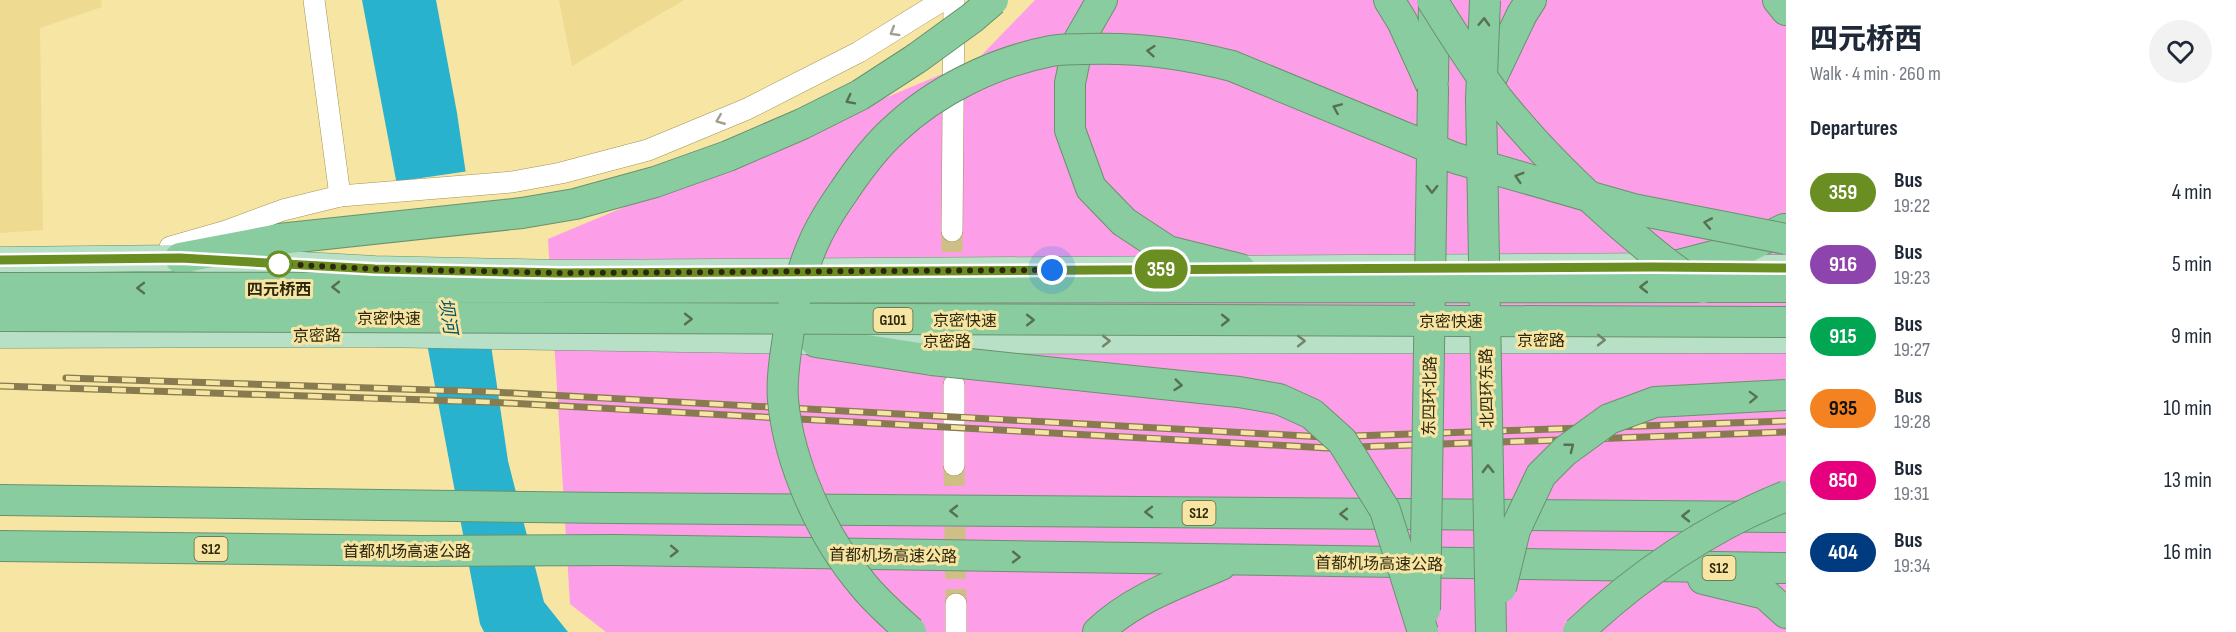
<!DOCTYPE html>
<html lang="en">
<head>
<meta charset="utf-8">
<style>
  body { margin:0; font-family:"Sofia Sans Condensed","Noto Sans SC",sans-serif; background:#f2f2f3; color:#1f2937; height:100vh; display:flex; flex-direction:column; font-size:22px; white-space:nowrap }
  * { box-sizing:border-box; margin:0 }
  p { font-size:20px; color:#747a83 }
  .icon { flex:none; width:33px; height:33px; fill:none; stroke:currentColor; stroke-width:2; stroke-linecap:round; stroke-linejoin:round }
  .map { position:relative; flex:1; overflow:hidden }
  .details { display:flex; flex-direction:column; background:#fff; width:450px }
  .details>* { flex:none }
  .badge { padding:0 12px; border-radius:20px; font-size:21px; line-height:39px }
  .you { position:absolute; width:30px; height:30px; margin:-15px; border:4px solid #fff; border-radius:50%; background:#1a73e8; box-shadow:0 0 0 9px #1a73e833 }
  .map>.badge { position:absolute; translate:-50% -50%; box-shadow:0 0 0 3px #fff }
  h2 { padding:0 24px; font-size:22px; line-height:54px }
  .round { display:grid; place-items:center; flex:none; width:63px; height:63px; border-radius:32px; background:#f2f2f3 }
  .summary { display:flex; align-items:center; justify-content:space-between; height:102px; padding:0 24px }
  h1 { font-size:28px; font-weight:800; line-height:45px }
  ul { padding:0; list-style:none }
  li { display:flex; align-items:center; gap:18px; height:72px; padding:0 24px }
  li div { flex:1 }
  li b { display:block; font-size:22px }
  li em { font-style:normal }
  li .badge { min-width:66px; font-weight:700; text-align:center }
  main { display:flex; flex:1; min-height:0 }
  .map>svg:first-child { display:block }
</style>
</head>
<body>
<main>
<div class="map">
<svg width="1786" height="632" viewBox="0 0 1786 632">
  <rect width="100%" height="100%" fill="#f7e5a4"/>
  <g fill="#eeda91">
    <path d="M0 0H101L102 7 40 28 43 230 0 233Z"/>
    <path d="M559 0H684L572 66Z"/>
  </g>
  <path fill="#fc9fe8" d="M1035 0H1786V632H606L570 604 548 239 978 59Z"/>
  <path fill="#29b2cd" d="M362 0H436L457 113 508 461 544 602 568 632H484L480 624Z"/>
  <path fill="#f7e5a4" d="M469 171 494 343 423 342 394 182Z"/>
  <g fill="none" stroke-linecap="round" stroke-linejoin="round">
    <g stroke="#cfbf86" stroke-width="21" stroke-dasharray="21 10" stroke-linecap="butt">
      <path d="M952 231 953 332"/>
      <path d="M954 465 956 604"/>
    </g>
    <g stroke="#a39354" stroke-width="22">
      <g id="minor">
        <path d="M314 0 340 196"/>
        <path d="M952 231 954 0"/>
        <path d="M170 247 226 231 283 210 340 196 512 182 561 173 648 150 747 109 859 52 943 0"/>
        <path d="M954 385V465"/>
        <path d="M956 604V632"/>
      </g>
    </g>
    <g stroke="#69926c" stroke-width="27">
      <g id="major">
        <path d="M0 260 180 258 375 269 560 273 1675 266 1786 268"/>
        <path d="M0 335 373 334 808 341"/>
        <path d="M874 341 1786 340"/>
      </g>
    </g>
    <g stroke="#69926c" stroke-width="32">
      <g id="highway">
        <path d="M1102 0 1079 40 1070 83V130L1091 188 1124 222 1168 251 1240 269"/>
        <path d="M1389 0 1402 21 1433 89"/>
        <path d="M1778 0 1786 10"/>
        <path d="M1433 80 1434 0"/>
        <path d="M1481 100 1522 14 1531 0"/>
        <path d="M180 258 279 239 522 213 575 204 655 182 728 156 802 124 860 95 917 58"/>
        <path d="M1675 266 1748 247 1784 229"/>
        <path d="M816 342 932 360"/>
        <path d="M0 500 612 508 1786 517"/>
        <path d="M0 546 421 551 616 550 1786 568"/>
        <path d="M1703 579 1765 594 1786 613"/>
        <path d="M1098 632C1132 599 1179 583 1221 565"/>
      </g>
    </g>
    <use href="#minor" stroke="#fff" stroke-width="21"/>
    <use href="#major" stroke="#b8e0c6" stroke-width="26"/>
    <use href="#highway" stroke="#89cca0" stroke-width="30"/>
    <g stroke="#877b4f" stroke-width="7">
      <g id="rail">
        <path d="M66 378 493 392 1324 437 1786 421"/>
        <path d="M0 386 488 402 1328 448 1786 432"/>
      </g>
    </g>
    <use href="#rail" stroke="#f7e5a4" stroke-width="4.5" stroke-dasharray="14" stroke-linecap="butt"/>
    <g stroke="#69926c" stroke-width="32" stroke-linecap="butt">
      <g id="highway-bridge">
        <path d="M1432 0C1453 34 1474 67 1498 99 1533 143 1574 184 1616 221 1644 245 1671 269 1703 288"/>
        <path d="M1485 0 1481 100 1491 632"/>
        <path d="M917 58 972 18 993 0"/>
        <path d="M0 288 1786 287"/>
        <path d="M0 316 1786 322"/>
        <path d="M932 360 1239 392 1279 399 1312 414 1342 441 1385 510 1423 632"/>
        <path d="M1501 588 1515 530 1541 475 1565 451 1609 419 1655 402 1786 395"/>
        <path d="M1425 610 1433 89"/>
        <path d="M911 632C894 617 878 603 864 586 822 537 789 464 783 400 781 377 786 352 789 330 794 301 801 271 813 244 821 225 832 208 844 191 858 170 874 148 894 130 936 90 995 62 1051 51 1062 49 1073 49 1084 49 1134 47 1183 53 1232 66L1455 158 1633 209 1786 239"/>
        <path d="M1578 632C1637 576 1710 526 1786 496"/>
      </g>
    </g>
    <use href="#highway-bridge" stroke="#89cca0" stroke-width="30"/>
  </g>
  <defs><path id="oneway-chevron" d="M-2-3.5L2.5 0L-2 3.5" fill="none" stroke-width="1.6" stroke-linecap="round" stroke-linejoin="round" transform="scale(1.5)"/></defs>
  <g stroke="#57714f">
    <use href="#oneway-chevron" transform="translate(1484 22) rotate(-88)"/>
    <use href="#oneway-chevron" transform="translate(1151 51) rotate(-175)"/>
    <use href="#oneway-chevron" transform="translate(850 100) rotate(153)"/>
    <use href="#oneway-chevron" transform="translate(1337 108) rotate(-157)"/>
    <use href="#oneway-chevron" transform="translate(1519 177) rotate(-163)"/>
    <use href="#oneway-chevron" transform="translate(1432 189) rotate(91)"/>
    <use href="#oneway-chevron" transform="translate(1708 223) rotate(-169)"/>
    <use href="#oneway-chevron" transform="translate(336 287) rotate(180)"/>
    <use href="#oneway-chevron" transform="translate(1644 287) rotate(-180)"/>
    <use href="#oneway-chevron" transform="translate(141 288) rotate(180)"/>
    <use href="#oneway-chevron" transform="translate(688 319)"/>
    <use href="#oneway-chevron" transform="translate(1030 320)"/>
    <use href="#oneway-chevron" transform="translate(1225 320)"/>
    <use href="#oneway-chevron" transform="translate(1178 385) rotate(6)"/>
    <use href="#oneway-chevron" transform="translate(1753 397) rotate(-2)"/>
    <use href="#oneway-chevron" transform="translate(1570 447) rotate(-38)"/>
    <use href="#oneway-chevron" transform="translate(1488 469) rotate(-91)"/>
    <use href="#oneway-chevron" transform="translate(954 511) rotate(-180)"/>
    <use href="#oneway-chevron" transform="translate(1149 512) rotate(-180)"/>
    <use href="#oneway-chevron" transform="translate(1344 514) rotate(-180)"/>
    <use href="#oneway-chevron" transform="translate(1686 516) rotate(-180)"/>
    <use href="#oneway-chevron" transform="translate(674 551) rotate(1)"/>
    <use href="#oneway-chevron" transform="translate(1016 557) rotate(1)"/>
  </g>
  <g stroke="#a19e92">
    <use href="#oneway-chevron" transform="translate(894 32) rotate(149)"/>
    <use href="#oneway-chevron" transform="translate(720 120) rotate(158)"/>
  </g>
  <g stroke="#738469">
    <use href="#oneway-chevron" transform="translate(1601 340)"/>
    <use href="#oneway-chevron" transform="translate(1106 341)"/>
    <use href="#oneway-chevron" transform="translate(1301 341)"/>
  </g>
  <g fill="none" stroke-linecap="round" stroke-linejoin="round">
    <g stroke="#fff" stroke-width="14">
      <path id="line" d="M0 260 180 258 375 269 560 273 1652 267 1786 268"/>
    </g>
    <use href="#line" stroke="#6b8e23" stroke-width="9"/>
    <path stroke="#2e270c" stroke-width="6" stroke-dasharray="0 10.8" d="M279 264 375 269 560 273 1052 270"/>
  </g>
  <circle fill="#fff" stroke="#6b8e23" stroke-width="3" cx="279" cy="264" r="12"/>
  <g text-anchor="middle" stroke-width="6" stroke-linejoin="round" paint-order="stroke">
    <g fill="#f7e5a4" stroke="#6a603a" stroke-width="1.5">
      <rect x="873.5" y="308" width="39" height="24" rx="4.5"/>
      <rect x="1182.5" y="501" width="33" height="24" rx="4.5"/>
      <rect x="194.5" y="537" width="33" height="24" rx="4.5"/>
      <rect x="1702.5" y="556" width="33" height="24" rx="4.5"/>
    </g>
    <g font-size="15" font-weight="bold" fill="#2e270c">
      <text x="893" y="325">G101</text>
      <text x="1199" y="518">S12</text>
      <text x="211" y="554">S12</text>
      <text x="1719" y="573">S12</text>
    </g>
    <g font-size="16" font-weight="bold" fill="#2e270c" stroke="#f7e5a4">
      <text x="279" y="295">四元桥西</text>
    </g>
    <g font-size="16" fill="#2e270c" stroke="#f7e5a4">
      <text x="389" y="324">京密快速</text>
      <text x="965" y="326">京密快速</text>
      <text x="1451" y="327">京密快速</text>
      <text transform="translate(317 335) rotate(-1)" y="6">京密路</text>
      <text x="1541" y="346">京密路</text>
      <text x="947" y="347">京密路</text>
      <text transform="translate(1486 388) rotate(-91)" y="6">北四环东路</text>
      <text transform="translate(1429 396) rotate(-89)" y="6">东四环北路</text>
      <text x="407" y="557">首都机场高速公路</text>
      <text transform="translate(893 555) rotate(1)" y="6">首都机场高速公路</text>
      <text transform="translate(1379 563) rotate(1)" y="6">首都机场高速公路</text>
    </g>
    <g font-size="18" font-style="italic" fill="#055361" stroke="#f7e5a4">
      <text transform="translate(448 316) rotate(80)" y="6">坝河</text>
    </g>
  </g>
</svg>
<div class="you" style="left:1052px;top:270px"></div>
<b class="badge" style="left:1161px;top:269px;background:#6b8e23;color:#fff">359</b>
</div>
<section class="details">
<div class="summary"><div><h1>四元桥西</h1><p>Walk · 4 min · 260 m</p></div><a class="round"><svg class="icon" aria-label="heart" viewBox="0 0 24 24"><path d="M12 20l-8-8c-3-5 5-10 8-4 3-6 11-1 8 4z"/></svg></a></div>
<h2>Departures</h2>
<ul>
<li><span class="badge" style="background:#6b8e23;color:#fff">359</span><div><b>Bus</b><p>19:22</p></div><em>4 min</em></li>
<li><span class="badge" style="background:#8e44ad;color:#fff">916</span><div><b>Bus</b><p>19:23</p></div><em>5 min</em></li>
<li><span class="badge" style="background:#00a651;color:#fff">915</span><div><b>Bus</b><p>19:27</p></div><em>9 min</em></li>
<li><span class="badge" style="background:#f58220;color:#111">935</span><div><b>Bus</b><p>19:28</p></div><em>10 min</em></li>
<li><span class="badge" style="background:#e6007e;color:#fff">850</span><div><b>Bus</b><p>19:31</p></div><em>13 min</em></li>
<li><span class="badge" style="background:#003b80;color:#fff">404</span><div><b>Bus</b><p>19:34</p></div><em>16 min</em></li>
</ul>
</section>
</main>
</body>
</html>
